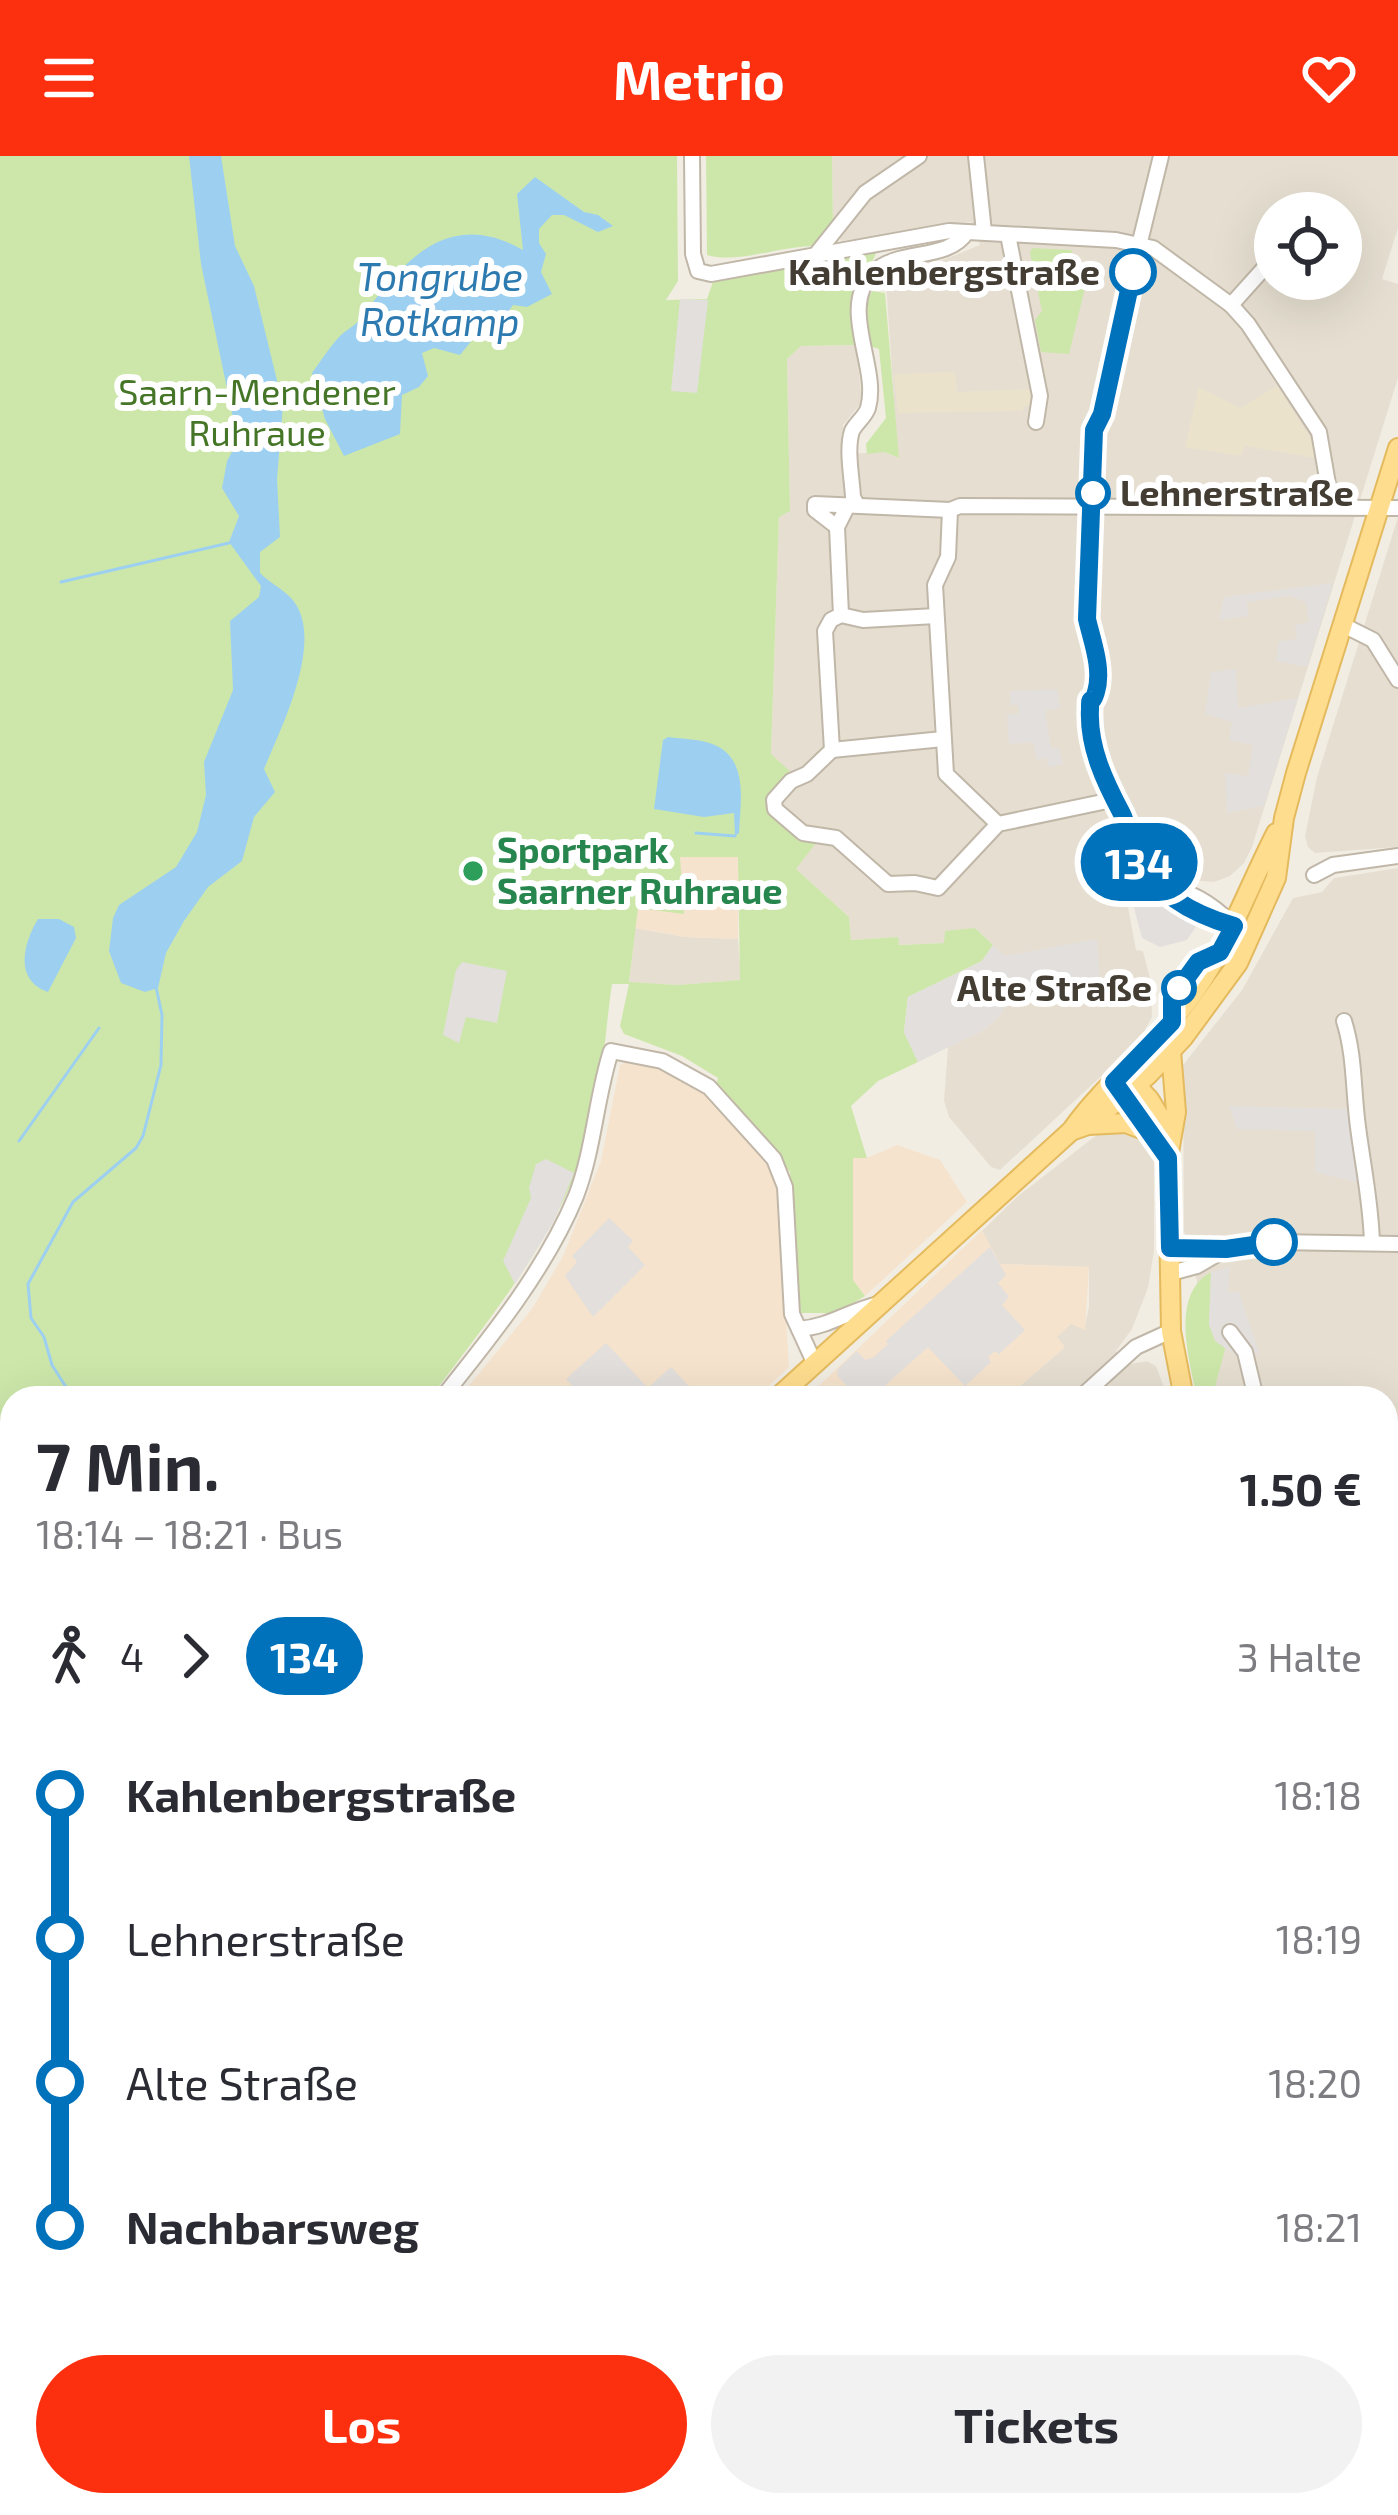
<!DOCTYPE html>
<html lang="de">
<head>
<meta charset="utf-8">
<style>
  body { margin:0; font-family:"Exo 2",sans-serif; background:#f2f2f3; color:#2b2b33; height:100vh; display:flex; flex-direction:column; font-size:45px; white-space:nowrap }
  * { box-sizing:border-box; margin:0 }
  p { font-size:39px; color:#7c7c81 }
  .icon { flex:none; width:66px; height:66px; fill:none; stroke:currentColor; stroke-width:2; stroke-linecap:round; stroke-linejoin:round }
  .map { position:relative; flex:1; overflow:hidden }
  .sheet { position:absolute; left:0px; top:1230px; width:1398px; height:1131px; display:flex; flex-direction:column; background:#fff; border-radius:36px 36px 0 0; box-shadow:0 12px 48px #0002 }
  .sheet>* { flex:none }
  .badge { padding:0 24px; border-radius:39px; font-size:42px; line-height:78px }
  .tools { position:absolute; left:1254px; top:36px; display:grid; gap:24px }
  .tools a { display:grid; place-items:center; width:108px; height:108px; border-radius:50%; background:#fff; box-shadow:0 12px 48px #0002; font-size:60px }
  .map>.badge { position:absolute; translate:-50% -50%; box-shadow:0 0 0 6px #fff }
  .legs { display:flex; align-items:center; gap:18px; height:132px; padding:0 36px; font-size:39px }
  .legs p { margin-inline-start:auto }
  .headline { display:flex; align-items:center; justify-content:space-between; height:204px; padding:0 36px }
  h1 { font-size:66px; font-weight:700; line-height:90px }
  .action { display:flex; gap:24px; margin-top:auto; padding:24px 36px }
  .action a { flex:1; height:138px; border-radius:72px; background:#fc2f0f; color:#fff; font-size:48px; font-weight:700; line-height:138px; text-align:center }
  .action a+a { background:#f2f2f3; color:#2b2b33 }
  ul { padding:0 36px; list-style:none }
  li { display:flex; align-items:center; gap:42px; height:144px; font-size:45px }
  li i { display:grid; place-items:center; width:18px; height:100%; margin:0 15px; background:currentColor }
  li i::after { content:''; width:30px; height:30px; margin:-15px; border:9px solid; border-radius:50%; background:#fff }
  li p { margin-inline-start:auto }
  li:first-child i { background:linear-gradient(#0000 50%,currentColor 0) }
  li:last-child i { background:linear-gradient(currentColor 50%,#0000 0) }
  header { display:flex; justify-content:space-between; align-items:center; height:156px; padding:0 36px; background:#fc2f0f; color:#fff; font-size:54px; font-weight:700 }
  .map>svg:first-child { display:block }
</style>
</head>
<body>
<header><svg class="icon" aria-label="menu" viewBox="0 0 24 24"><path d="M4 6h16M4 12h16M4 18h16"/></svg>Metrio<svg class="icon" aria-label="heart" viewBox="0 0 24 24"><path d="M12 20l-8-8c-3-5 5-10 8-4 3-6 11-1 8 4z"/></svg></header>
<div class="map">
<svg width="1398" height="2359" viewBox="0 0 1398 2359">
  <rect width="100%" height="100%" fill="#f2ede3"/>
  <g fill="#e6dfd1" fill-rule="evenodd">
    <path d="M832 0H1398V72L1382 123 1398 128V222L1252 691 1244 707 1230 720 1214 726 1176 723 1156 711 1144 697 1122 718 1136 794 1143 795 1151 826 1152 861 1144 876 1111 911 1000 1014 991 1011 949 961 944 945 948 891 982 875 998 862 1009 844 1097 804V784L1005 801 975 772 945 787 898 789 897 781 851 784 849 761 796 713 805 673 780 650 771 598 779 360 790 354 787 203 801 190 856 189 862 246 843 269 845 298 884 296 898 302 886 127 980 89 971 66 841 85 833 68ZM1275 57H1341V123H1275Z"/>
    <path d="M1398 361V691L1315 697 1308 691 1305 680 1317 621Z"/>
    <path d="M1398 712V2359H1074L1078 2349H1386V1242H1205L1197 1165V1125L1184 1075 1183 909 1242 834 1293 742 1322 736 1334 722Z"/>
    <path d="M635 772 685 781 738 783 741 824 678 829 629 827Z"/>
    <path d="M1111 975 1136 981 1154 1001V1095L1148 1132 1132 1173 1116 1195 1125 1209 1147 1205 1156 1210 1168 1242H1006L1064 1192 1056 1181 1071 1167 1084 1173 1089 1151V1111L1000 1108 982 1075 1018 1040 1098 978Z"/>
    <path d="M568 2349H1057L1053 2359H580Z"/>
  </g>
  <g fill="#f5e3cd">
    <path d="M680 701H739L738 783 685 781 635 772 638 752Z"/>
    <path d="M632 904 680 921 714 945 760 997 772 1017 778 1035 789 1211 756 1242H459L532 1153 563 1100 601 1005 620 909Z"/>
    <path d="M897 989 940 1004 967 1046 865 1140 853 1124V1001L867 1002Z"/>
    <path d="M982 1074 1000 1108 1089 1111 1085 1174 1071 1168 1057 1181 1065 1191 1006 1242H806Z"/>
  </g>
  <path fill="#e3ded8" d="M12 1680V1940L0 1946V1688Z"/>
  <g fill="#ebe2cc">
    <path d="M955 216 957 236 1032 233 1033 250H1023V255L898 257 894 218Z"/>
    <path d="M1277 230 1313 286 1316 302 1245 290 1241 300 1185 291 1199 231 1240 252Z"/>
  </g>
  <g fill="#cde7aa" fill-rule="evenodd">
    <path d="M0 0H677L678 125 666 144 707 143 714 123 878 93 855 143 856 189 801 190 787 203 790 355 779 361 771 598 794 619 771 653 819 683 796 713 849 761 851 784 898 781 899 789 944 787 945 775 975 772 993 789 982 805 908 841 904 876 918 906 878 925 851 950 867 1002H853V1124L865 1140 837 1157H799L790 1016 716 929 718 922 682 900 624 878 620 870 629 828H612C604 881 603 941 585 992 553 1087 489 1163 430 1242H12V1680L0 1688ZM680 701H738L740 824 678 829 629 826 638 752 684 758Z"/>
    <path d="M706 0H832L833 68 815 90C780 90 738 108 707 99Z"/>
    <path d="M1032 92 1072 94 1065 123 1086 128 1069 198 1041 196 1035 164 1042 155 1030 97Z"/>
    <path d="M872 135 885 137 899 302 884 296 867 298 866 288 886 262 879 193 870 190C863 170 863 154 872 135Z"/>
    <path d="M1211 1116 1209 1168 1225 1193 1212 1242H1197C1190 1205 1169 1139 1211 1116Z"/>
    <path d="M12 1977V2306L0 2331V1983Z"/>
    <path d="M137 2349H499L492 2359H151Z"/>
  </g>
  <g fill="#e2dfdc">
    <path d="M680 143 708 144 697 237 671 235Z"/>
    <path d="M1333 427 1307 511 1276 505 1279 485 1297 483 1295 469 1309 466 1305 446 1290 440 1247 446 1248 460 1219 464 1224 441Z"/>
    <path d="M1236 513 1238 552 1298 542 1264 650 1227 657 1225 617 1248 620 1253 589 1229 584 1232 566 1205 558 1211 516Z"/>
    <path d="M1057 533 1060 552 1045 555 1051 592H1059L1063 608 1049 611 1046 602 1037 604 1033 586 1009 588 1007 559 1019 557 1018 549H1010V535Z"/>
    <path d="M1142 738 1197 769 1187 784 1160 791 1142 782 1134 752Z"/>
    <path d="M1097 783 1100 833 1010 844 998 862 982 875 918 906 904 876 908 841 982 805 993 789 1005 800Z"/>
    <path d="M462 806 507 815 497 867 466 861 459 887 443 879 456 814Z"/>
    <path d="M1229 950 1348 953 1360 1027 1315 1016V975L1237 973Z"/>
    <path d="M546 1003 574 1017 553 1067 515 1128 503 1105 531 1042 529 1032 536 1008Z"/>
    <path d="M609 1062 633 1085 628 1091 645 1109 593 1161 565 1120 577 1106 572 1100Z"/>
    <path d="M990 1091 1006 1119 998 1127 1009 1141 1002 1149 1025 1174 999 1198 995 1195 988 1201 991 1206 965 1230 928 1191 872 1241 854 1238 837 1219 838 1213 857 1195 865 1204 874 1201 888 1188 886 1185Z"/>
    <path d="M1230 1111 1228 1136H1239L1259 1197 1238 1201 1215 1185 1209 1169 1211 1116Z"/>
    <path d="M606 1187 648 1232 671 1211 700 1242H584L566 1223Z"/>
  </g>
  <g fill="#9dd0f0">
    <path d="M189 0H221L235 90 254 130 283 249 277 323 280 381 260 396V417C269 426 281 432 290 441 328 479 281 572 264 613L275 636 254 661 242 705 208 731 184 765 166 797 158 832 145 836 121 827 109 795 113 762 119 749 176 711 197 676 206 639 204 606 233 534 230 465 259 441 261 430 229 386 239 360 222 332 227 305 238 285 201 108Z"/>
    <path d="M535 21 584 56 598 59 613 70 598 76 564 59H552L539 73V87L546 98 541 116 552 138 527 151 513 149 500 168 482 172 460 199 434 192 422 197 428 220 419 231 402 239 400 278 344 300 325 263 312 217C321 205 330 190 341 179 348 173 356 169 362 161 404 103 449 52 523 94L517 38Z"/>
    <path d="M668 581C683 583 704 583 717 590 749 606 740 649 739 677L735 680 734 657 704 661 654 653 663 584Z"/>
    <path d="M38 763H59L74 771 76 782 48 836C13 824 24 786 38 763Z"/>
  </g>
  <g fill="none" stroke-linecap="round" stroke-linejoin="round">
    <g stroke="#9dd0f0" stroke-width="3">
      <path d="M61 426 229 387"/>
      <path d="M696 677 735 680"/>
      <path d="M19 985 99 872"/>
      <path d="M73 1242 52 1209 44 1181 31 1162 28 1128 73 1046 136 992 143 980 161 909 162 859 156 831"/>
      <path d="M0 1315 12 1300"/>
    </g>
    <g stroke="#c0b7a8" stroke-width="18">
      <g id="minor">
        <path d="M692 0 693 98 698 115 711 118 949 75 1116 84 1153 92 1231 149 1248 168 1319 276 1332 351"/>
        <path d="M976 0 984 76"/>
        <path d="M1161 0 1110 208C1114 229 1104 255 1094 274L1087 463 1095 493 1096 536 1089 548 1094 591 1106 633 1124 661 1138 704 1175 744 1211 763 1240 773"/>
        <path d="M1008 79 1040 240 1036 266"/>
        <path d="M817 97 865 37 919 0"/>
        <path d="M1231 149 1275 100"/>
        <path d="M848 349 837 371 841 459 831 464 825 475 832 594 807 618 791 625 774 644 775 653 803 677 836 682 888 728 915 727 938 732 998 668 1112 644"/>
        <path d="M857 349 853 341C852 322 846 293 852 275 856 267 865 261 868 252 880 211 837 151 874 116 899 92 947 106 967 76"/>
        <path d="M950 354 948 401 935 429 946 618 998 668"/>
        <path d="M837 371 815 354V348L950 354 960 350 1398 352"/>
        <path d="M841 459 863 464 936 460"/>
        <path d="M1343 469 1373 484 1398 524"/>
        <path d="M832 594 943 583"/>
        <path d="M1314 719 1333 709 1398 700"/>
        <path d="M1163 730C1189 734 1212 748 1231 767"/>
        <path d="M1344 865C1355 900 1353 934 1358 971 1363 1010 1371 1047 1372 1087"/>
        <path d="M1170 1092 1226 1093 1274 1086 1398 1088"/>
        <path d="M1171 1117 1197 1110 1221 1096"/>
        <path d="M799 1173C829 1171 850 1154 879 1148"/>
        <path d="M1230 1176 1245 1196 1256 1242"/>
        <path d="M442 1242C491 1181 546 1113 576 1040 594 993 596 942 611 895L662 905 709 931 774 1003 785 1031 792 1158 814 1206"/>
        <path d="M1080 1242 1136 1191 1171 1175"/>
        <path d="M1386 1276 1398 1273"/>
        <path d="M1386 1494 1398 1482"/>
        <path d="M1386 1591 1398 1603"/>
        <path d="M1386 1993 1398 1982"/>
        <path d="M1386 2171 1398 2170"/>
        <path d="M1386 2278H1398"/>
        <path d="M536 2349 550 2359"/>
        <path d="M652 2349 664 2359"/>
        <path d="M893 2349 905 2359"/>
      </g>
    </g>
    <g stroke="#e4ba5e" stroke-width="22">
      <g id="major">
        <path d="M1171 895 1176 956 1168 1002 1171 1175 1184 1242"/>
        <path d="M1128 921 1149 943 1171 979"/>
        <path d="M1117 930 1168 1002"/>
        <path d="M1088 969 1126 967 1152 977"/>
        <path d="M1071 975 1088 969 1148 919 1183 882 1238 807 1276 722 1284 662 1296 617 1398 292"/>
        <path d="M777 1242 1071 975C1107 924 1159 887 1195 835 1229 786 1249 730 1276 677"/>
        <path d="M0 1965 12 1957"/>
        <path d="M1062 2359 1066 2349"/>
      </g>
    </g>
    <use href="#minor" stroke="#fff" stroke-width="14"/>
    <use href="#major" stroke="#ffdd8e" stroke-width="18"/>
  </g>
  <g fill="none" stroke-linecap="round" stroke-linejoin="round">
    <g stroke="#fff" stroke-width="27">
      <path id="line-1" d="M1133 116 1102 258 1094 274 1087 463C1092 485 1103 513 1096 536 1091 553 1090 535 1090 553 1088 591 1105 626 1122 658 1129 672 1129 688 1137 702 1157 738 1195 759 1234 770L1220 796 1198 806 1172 842V866L1114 926 1168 1002 1170 1092 1226 1093 1274 1086"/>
    </g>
    <use href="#line-1" stroke="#0072bc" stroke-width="18"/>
  </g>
  <g fill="#fff" stroke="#0072bc" stroke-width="6">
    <circle cx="1133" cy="116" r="21"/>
    <circle cx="1093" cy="337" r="15"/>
    <circle cx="1179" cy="832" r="15"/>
    <circle cx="1274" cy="1086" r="21"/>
  </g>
  <circle fill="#2e9e5b" stroke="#fff" stroke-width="4.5" cx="473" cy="715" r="12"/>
  <g text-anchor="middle" stroke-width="12" stroke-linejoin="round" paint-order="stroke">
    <g font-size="36" font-weight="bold" fill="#433d33" stroke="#fff" text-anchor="end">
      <text x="1100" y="129">Kahlenbergstraße</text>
      <text x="1120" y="350" text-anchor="start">Lehnerstraße</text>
      <text x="1152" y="845">Alte Straße</text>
    </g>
    <g font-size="36" fill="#457526" stroke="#fff">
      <text x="257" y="249">Saarn-Mendener<tspan x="257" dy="41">Ruhraue</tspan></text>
    </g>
    <g font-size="36" font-weight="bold" fill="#27864d" stroke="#fff" text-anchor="start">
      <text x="497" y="707">Sportpark<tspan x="497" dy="41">Saarner Ruhraue</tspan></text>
    </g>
    <g font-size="39" font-style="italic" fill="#2c7aaf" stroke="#fff">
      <text x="440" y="135">Tongrube<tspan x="440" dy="45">Rotkamp</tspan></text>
    </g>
  </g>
</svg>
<div class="tools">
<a><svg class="icon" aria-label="locate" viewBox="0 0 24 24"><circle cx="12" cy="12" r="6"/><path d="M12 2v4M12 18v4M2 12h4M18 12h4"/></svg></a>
</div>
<b class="badge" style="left:1139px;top:706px;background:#0072bc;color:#fff">134</b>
<section class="sheet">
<div class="headline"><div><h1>7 Min.</h1><p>18:14 – 18:21 · Bus</p></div><b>1.50 €</b></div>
<div class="legs"><svg class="icon" aria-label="walk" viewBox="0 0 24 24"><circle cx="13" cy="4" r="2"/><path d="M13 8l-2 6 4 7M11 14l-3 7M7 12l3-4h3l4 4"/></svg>4<svg class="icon" aria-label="forward" viewBox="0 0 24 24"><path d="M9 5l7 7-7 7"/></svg><b class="badge" style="background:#0072bc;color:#fff">134</b><p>3 Halte</p></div>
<ul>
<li><i style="color:#0072bc"></i><b>Kahlenbergstraße</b><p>18:18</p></li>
<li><i style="color:#0072bc"></i><span>Lehnerstraße</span><p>18:19</p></li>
<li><i style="color:#0072bc"></i><span>Alte Straße</span><p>18:20</p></li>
<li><i style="color:#0072bc"></i><b>Nachbarsweg</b><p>18:21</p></li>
</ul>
<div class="action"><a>Los</a><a>Tickets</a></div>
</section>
</div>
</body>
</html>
